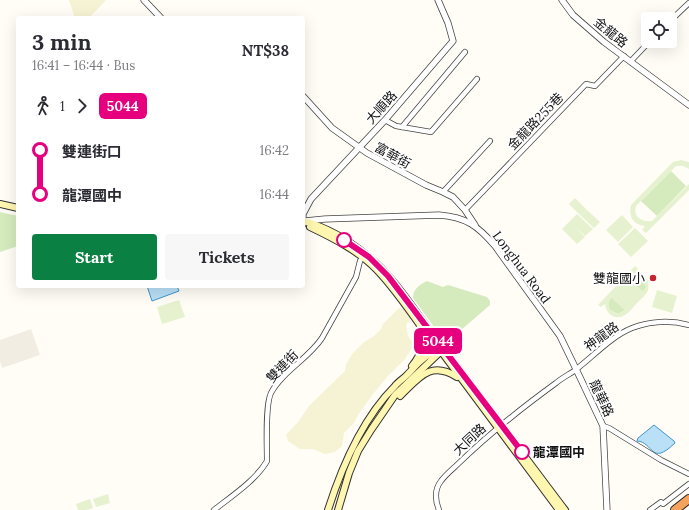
<!DOCTYPE html>
<html lang="en">
<head>
<meta charset="utf-8">
<style>
  body { margin:0; font-family:Lora,"Noto Sans TC",serif; background:#f7f7f7; color:#2b2b33; height:100vh; display:flex; flex-direction:column; font-size:15px; white-space:nowrap }
  * { box-sizing:border-box; margin:0 }
  p { font-size:13px; color:#7c7c81 }
  .icon { flex:none; width:22px; height:22px; fill:none; stroke:currentColor; stroke-width:2; stroke-linecap:round; stroke-linejoin:round }
  .map { position:relative; flex:1; overflow:hidden }
  .details { position:absolute; left:16px; top:16px; width:289px; height:272px; display:flex; flex-direction:column; background:#fff; border-radius:4px; box-shadow:0 4px 16px #0002 }
  .details>* { flex:none }
  .badge { padding:0 8px; border-radius:6px; font-size:14px; line-height:26px }
  .buttons { position:absolute; left:641px; top:12px; display:grid; gap:8px }
  .buttons a { display:grid; place-items:center; width:36px; height:36px; border-radius:4px; background:#fff; box-shadow:0 4px 16px #0002; font-size:20px }
  .map>.badge { position:absolute; translate:-50% -50%; box-shadow:0 0 0 2px #fff }
  .legs { display:flex; align-items:center; gap:6px; height:44px; padding:0 16px; font-size:13px }
  .legs p { margin-inline-start:auto }
  .head { display:flex; align-items:center; justify-content:space-between; height:68px; padding:0 16px }
  h1 { font-size:22px; font-weight:700; line-height:30px }
  .action { display:flex; gap:8px; margin-top:auto; padding:8px 16px }
  .action a { flex:1; height:46px; border-radius:4px; background:#0b8043; color:#fff; font-size:16px; font-weight:700; line-height:46px; text-align:center }
  .action a+a { background:#f7f7f7; color:#2b2b33 }
  ul { padding:0 16px; list-style:none }
  li { display:flex; align-items:center; gap:14px; height:44px; font-size:15px }
  li i { display:grid; place-items:center; width:6px; height:100%; margin:0 5px; background:currentColor }
  li i::after { content:''; width:10px; height:10px; margin:-5px; border:3px solid; border-radius:50%; background:#fff }
  li p { margin-inline-start:auto }
  li:first-child i { background:linear-gradient(#0000 50%,currentColor 0) }
  li:last-child i { background:linear-gradient(currentColor 50%,#0000 0) }
  .map>svg:first-child { display:block }
</style>
</head>
<body>
<div class="map">
<svg width="689" height="510" viewBox="0 0 689 510">
  <rect width="100%" height="100%" fill="#fffdf5"/>
  <g fill="#f6f3d4">
    <path d="M69 0H106L89 18H75Z"/>
    <path d="M399 308 404 309 410 316V321L407 323 406 327 408 336 412 342 411 349 405 359 388 376 373 394 358 415 354 423 344 433 342 446 335 452 325 454 313 449H300L288 441 286 435 298 422 309 406 345 371 346 364 353 353 363 343 374 336 381 329 383 324Z"/>
  </g>
  <g fill="#d5ebbd">
    <path d="M671 171 686 186 657 216 641 201Z"/>
    <path d="M0 212 18 216V246L0 252Z"/>
    <path d="M632 276 639 277 643 279 646 287 643 292 628 279Z"/>
    <path d="M427 281 443 287 448 285 487 297 490 301V305L453 337 448 340 443 339 413 298C413 289 419 285 427 281Z"/>
    <path d="M611 297 625 310 618 314 610 310 608 304Z"/>
  </g>
  <g fill="#e6f2cf" fill-rule="evenodd">
    <path d="M681 160 689 162V169L683 166H676L636 206C633 217 641 222 652 221L689 184V190L646 233 642 230 645 226C633 225 628 216 631 205L673 162Z"/>
    <path d="M575 198 587 210 581 216 569 204Z"/>
    <path d="M587 210 600 222 594 228 581 216Z"/>
    <path d="M577 214 593 229 585 236 574 226 585 237 577 244 562 229Z"/>
    <path d="M622 215 633 227 618 242 606 230Z"/>
    <path d="M635 228 648 241 631 257 618 244Z"/>
    <path d="M635 266 638 269 635 272C644 273 651 280 648 290 647 294 642 298 638 302 634 306 630 312 625 315 615 321 606 314 605 304L601 307 598 305ZM632 276 639 277 643 279 646 287 643 292 629 279ZM611 297 625 310 618 314 610 310 608 304Z"/>
    <path d="M657 290 677 296 672 313 652 307Z"/>
    <path d="M179 300 185 317 162 324 157 307Z"/>
    <path d="M108 494 110 503 96 507 93 499Z"/>
    <path d="M90 499 93 508 87 510H78L76 504Z"/>
  </g>
  <path fill="#f1ede2" d="M31 329 40 355 2 368 0 361V340Z"/>
  <g fill="#b9e0f7" stroke="#3f96cf">
    <path d="M147 286H177L179 291 152 301Z"/>
    <path d="M654 425 674 441 675 443C650 467 654 442 637 441L638 438Z"/>
  </g>
  <g fill="none" stroke-linecap="round" stroke-linejoin="round">
    <g stroke="#444" stroke-width="6">
      <g id="minor">
        <path d="M670 21 689 3"/>
        <path d="M631 61 650 41"/>
        <path d="M385 120 396 126 431 132 477 79"/>
        <path d="M402 127 465 52"/>
        <path d="M443 192 490 141"/>
        <path d="M465 210 586 84 595 86 624 56"/>
        <path d="M603 426 609 428 661 460 689 474"/>
        <path d="M214 510C232 496 256 480 267 461 267 445 265 405 271 393 282 372 309 358 322 338L356 277 360 261 364 255"/>
        <path d="M439 510C435 500 434 490 441 481 446 474 454 468 460 462 490 433 523 407 556 383 562 378 568 375 574 371 593 357 610 337 632 328 650 321 671 320 689 325"/>
        <path d="M650 510 661 502 663 504 689 484"/>
      </g>
    </g>
    <g stroke="#444" stroke-width="7">
      <g id="tertiary">
        <path d="M144 0 161 18"/>
        <path d="M562 0 573 15 604 42 689 105"/>
        <path d="M303 96 332 128 367 153 426 185 443 192 453 197 465 210 475 225"/>
        <path d="M305 221 325 219 439 215C466 217 478 226 495 246L560 336 576 369 603 426 607 510"/>
        <path d="M303 224V214L311 199 385 120 453 41 448 23 438 0"/>
      </g>
    </g>
    <g stroke="#333" stroke-width="8">
      <g id="secondary">
        <path d="M0 204 18 208"/>
        <path d="M303 221C326 227 350 241 369 257 394 277 416 313 436 339 479 395 522 453 565 510"/>
        <path d="M310 227C333 238 359 251 377 270 398 292 416 320 434 345L441 351 559 510"/>
        <path d="M412 366C421 355 426 342 420 328"/>
        <path d="M400 396C419 378 430 360 457 377"/>
        <path d="M328 510C342 466 362 419 395 386 398 382 403 379 406 376 417 365 425 353 441 351"/>
        <path d="M338 510 349 473 358 451 371 430 395 395 441 351"/>
      </g>
    </g>
    <g stroke="#222" stroke-width="10">
      <path id="motorway" d="M675 510 689 499"/>
    </g>
    <use href="#minor" stroke="#fff" stroke-width="4.5"/>
    <use href="#tertiary" stroke="#fff" stroke-width="5.5"/>
    <use href="#secondary" stroke="#fff6b0" stroke-width="6"/>
    <use href="#motorway" stroke="#f5a25d" stroke-width="8"/>
  </g>
  <g fill="none" stroke-linecap="round" stroke-linejoin="round">
    <g stroke="#fff" stroke-width="9">
      <path id="line-1" d="M344 240 369 257 388 276 522 452"/>
    </g>
    <use href="#line-1" stroke="#e6007e" stroke-width="6"/>
  </g>
  <g fill="#fff" stroke="#e6007e" stroke-width="2">
    <circle cx="344" cy="240" r="7"/>
    <circle cx="522" cy="452" r="7"/>
  </g>
  <circle fill="#c4262e" stroke="#fff" stroke-width="1.5" cx="653" cy="278" r="4"/>
  <g text-anchor="middle" stroke-width="4" stroke-linejoin="round" paint-order="stroke">
    <g font-size="13" fill="#111" stroke="#fff">
      <text transform="translate(611 32) rotate(39)" y="5">金龍路</text>
      <text transform="translate(381 107) rotate(-48)" y="5">大順路</text>
      <text transform="translate(535 121) rotate(-46)" y="5">金龍路255巷</text>
      <text transform="translate(393 155) rotate(29)" y="5">富華街</text>
      <text transform="translate(522 267) rotate(53)" y="5">Longhua Road</text>
      <text transform="translate(601 336) rotate(-36)" y="5">神龍路</text>
      <text transform="translate(282 366) rotate(-46)" y="5">雙連街</text>
      <text transform="translate(602 398) rotate(65)" y="5">龍華路</text>
      <text transform="translate(469 439) rotate(-43)" y="5">大同路</text>
    </g>
    <g font-size="13" fill="#111" stroke="#fff" text-anchor="end">
      <text x="645" y="283">雙龍國小</text>
    </g>
    <g font-size="13" font-weight="bold" fill="#111" stroke="#fff" text-anchor="start">
      <text x="533" y="457">龍潭國中</text>
    </g>
  </g>
</svg>
<div class="buttons">
<a><svg class="icon" aria-label="locate" viewBox="0 0 24 24"><circle cx="12" cy="12" r="6"/><path d="M12 2v4M12 18v4M2 12h4M18 12h4"/></svg></a>
</div>
<b class="badge" style="left:438px;top:341px;background:#e6007e;color:#fff">5044</b>
<section class="details">
<div class="head"><div><h1>3 min</h1><p>16:41 – 16:44 · Bus</p></div><b>NT$38</b></div>
<div class="legs"><svg class="icon" aria-label="walk" viewBox="0 0 24 24"><circle cx="13" cy="4" r="2"/><path d="M13 8l-2 6 4 7M11 14l-3 7M7 12l3-4h3l4 4"/></svg>1<svg class="icon" aria-label="forward" viewBox="0 0 24 24"><path d="M9 5l7 7-7 7"/></svg><b class="badge" style="background:#e6007e;color:#fff">5044</b></div>
<ul>
<li><i style="color:#e6007e"></i><b>雙連街口</b><p>16:42</p></li>
<li><i style="color:#e6007e"></i><b>龍潭國中</b><p>16:44</p></li>
</ul>
<div class="action"><a>Start</a><a>Tickets</a></div>
</section>
</div>
</body>
</html>
